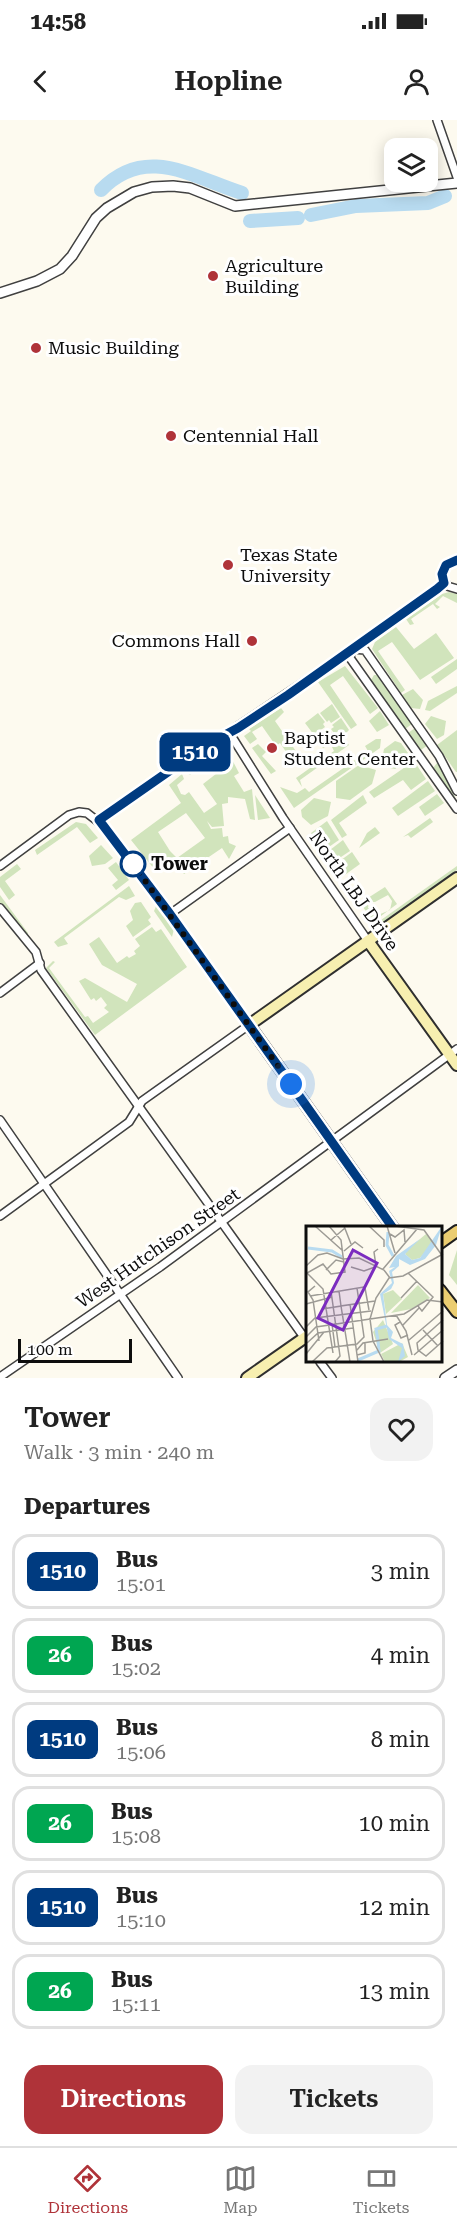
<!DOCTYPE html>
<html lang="en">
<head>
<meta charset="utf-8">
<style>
  body { margin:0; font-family:"Roboto Serif",serif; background:#f2f2f2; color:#222; height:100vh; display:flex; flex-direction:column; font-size:22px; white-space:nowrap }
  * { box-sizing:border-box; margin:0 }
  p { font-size:20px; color:#767676 }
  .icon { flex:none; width:33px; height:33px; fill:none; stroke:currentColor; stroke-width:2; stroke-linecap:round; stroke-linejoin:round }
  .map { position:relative; height:1258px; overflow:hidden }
  .side { display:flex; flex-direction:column; background:#fff; flex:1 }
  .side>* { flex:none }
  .badge { padding:0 12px; border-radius:9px; font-size:21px; line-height:39px }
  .tools { position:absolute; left:384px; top:18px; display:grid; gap:12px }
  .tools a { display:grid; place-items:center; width:54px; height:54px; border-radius:12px; background:#fff; box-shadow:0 3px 15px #0003; font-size:30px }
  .scale { position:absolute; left:18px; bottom:15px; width:114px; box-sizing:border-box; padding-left:6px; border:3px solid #0d0d0d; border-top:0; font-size:16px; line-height:21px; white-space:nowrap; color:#0d0d0d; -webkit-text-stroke:4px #fff; paint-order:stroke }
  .you { position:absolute; width:30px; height:30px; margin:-15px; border:4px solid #fff; border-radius:50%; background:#1a73e8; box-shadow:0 0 0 9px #1a73e833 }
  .map>.badge { position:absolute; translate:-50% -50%; box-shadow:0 0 0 3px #fff }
  h2 { padding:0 24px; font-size:22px; line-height:54px }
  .round { display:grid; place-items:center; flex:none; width:63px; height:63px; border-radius:18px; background:#f2f2f2 }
  .summary { display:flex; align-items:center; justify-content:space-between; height:102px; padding:0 24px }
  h1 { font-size:28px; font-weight:600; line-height:45px }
  .cta { display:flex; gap:12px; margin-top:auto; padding:12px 24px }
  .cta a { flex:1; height:69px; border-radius:18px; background:#af3339; color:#fff; font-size:24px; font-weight:600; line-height:69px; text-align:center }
  .cta a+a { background:#f2f2f2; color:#222 }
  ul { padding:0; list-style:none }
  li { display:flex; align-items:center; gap:18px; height:75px; margin:0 12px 9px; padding:0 12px; border:3px solid #e0e0e0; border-radius:18px }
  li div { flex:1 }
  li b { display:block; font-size:22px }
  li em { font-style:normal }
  li .badge { min-width:66px; font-weight:700; text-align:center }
  .status { display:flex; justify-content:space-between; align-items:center; height:42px; padding:0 30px; background:#fff; direction:ltr }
  .status svg { height:16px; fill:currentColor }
  header { display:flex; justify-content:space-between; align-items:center; height:78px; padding:0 24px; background:#fff; font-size:27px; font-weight:600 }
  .tab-bar { display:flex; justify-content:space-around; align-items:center; height:84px; border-top:2px solid #e0e0e0; background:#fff; font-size:16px; color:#767676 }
  .tab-bar a { display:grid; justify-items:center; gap:3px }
  .tab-bar .active { color:#af3339 }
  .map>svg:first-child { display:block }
</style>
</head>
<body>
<div class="status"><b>14:58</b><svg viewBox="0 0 49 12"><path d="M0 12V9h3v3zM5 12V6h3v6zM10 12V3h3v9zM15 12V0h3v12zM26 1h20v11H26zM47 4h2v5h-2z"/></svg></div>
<header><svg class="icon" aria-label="back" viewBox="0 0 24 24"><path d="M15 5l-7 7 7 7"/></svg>Hopline<svg class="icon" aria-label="person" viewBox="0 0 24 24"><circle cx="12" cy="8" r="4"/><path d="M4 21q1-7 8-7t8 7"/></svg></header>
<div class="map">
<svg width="457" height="1258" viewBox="0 0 457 1258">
  <rect width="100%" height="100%" fill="#fdfaef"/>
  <g fill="#d1e4bc" fill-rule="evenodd">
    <path d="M449 472 457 474V483L443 476 435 484 440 487 437 489 433 484 411 499 414 504 410 505 406 499 442 474Z"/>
    <path d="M396 507 414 529 436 513 454 538 420 560 392 522 378 531 405 570 401 573 372 529 375 522Z"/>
    <path d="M457 539V549L436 564 431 557Z"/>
    <path d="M345 546 378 588 370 594 343 556 330 565 357 605 351 609 318 562Z"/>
    <path d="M374 555H378L412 604 405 609 371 560Z"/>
    <path d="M457 566V573L430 591 425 590 428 581Z"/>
    <path d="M413 569 423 580 420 589 411 588 402 575Z"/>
    <path d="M332 584 340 597 331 603 329 600 327 602 320 593Z"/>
    <path d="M281 588 284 592 275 601 300 637 293 642 280 623 276 626 262 606 252 612 257 619 250 624 244 616 251 611 249 609Z"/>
    <path d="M380 591 389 605 377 612 369 601Z"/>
    <path d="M318 593 325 602 323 604 325 607 314 615 305 603Z"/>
    <path d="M431 596 446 601 444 615 437 619 425 604Z"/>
    <path d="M341 598 349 610 339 620 331 609 334 607 332 605Z"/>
    <path d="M415 608 428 625 421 630 408 613Z"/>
    <path d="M326 609 328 612 330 610 337 621 323 628 315 616Z"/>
    <path d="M457 610V652H456L437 625Z"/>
    <path d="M344 619 349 625 300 660 302 667 296 658 334 631 332 627Z"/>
    <path d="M376 619H381L380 628 294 688 280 667 297 673 305 668 309 672 368 631 365 626Z"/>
    <path d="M395 621 401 623 408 633V640L395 649 381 646 384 629Z"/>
    <path d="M224 624 239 653 234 656 244 672 252 669 255 700 250 699 245 679 228 677V683L222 684 224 706 212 707 207 701 211 709 222 708 223 717 228 716 229 723 236 726 229 739 222 728 184 754 172 738 155 750 131 720 181 683 169 665 182 654 184 659 177 665 181 674 185 675 189 672 204 693 217 684 203 664 225 647 217 635 190 655 185 652ZM186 693 205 718 177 738 170 731 158 712Z"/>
    <path d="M258 624 266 632 262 636 276 651 271 654 252 628Z"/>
    <path d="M414 641 426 659 411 670 403 660 374 678 369 672Z"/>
    <path d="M437 643 444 651 457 682 433 648Z"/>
    <path d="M359 645 376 650 372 664 350 680 336 678V661Z"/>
    <path d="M428 661 435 671 398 696 392 688Z"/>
    <path d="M437 674 444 683 425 696 419 687Z"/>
    <path d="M255 675 270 698 258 700Z"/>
    <path d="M363 675 367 683 339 703 347 715 342 718 331 700Z"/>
    <path d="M314 678 331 682 328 696 311 705 302 697 301 690Z"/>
    <path d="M430 698 433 702 411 718 408 715 403 717Z"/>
    <path d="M327 701 339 720 323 731 311 713Z"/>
    <path d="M76 702 86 704 98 718 90 723 77 707 37 735 35 730Z"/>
    <path d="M375 707 380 713 359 728 367 713Z"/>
    <path d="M343 720 350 731 332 743 326 733Z"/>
    <path d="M101 725 113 738 105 744 92 746 89 736Z"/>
    <path d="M352 732 360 744 342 757 333 746Z"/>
    <path d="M116 742 129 760 116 770 112 765 118 760 108 748Z"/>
    <path d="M17 744 21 749 5 761 15 775 9 780 0 767V757Z"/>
    <path d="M457 746V750L383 803 381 800Z"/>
    <path d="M129 766 135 776 126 780 119 777 64 818 68 824 58 827 54 822Z"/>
    <path d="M385 767 397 784 373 802 369 796 372 794 378 795 390 790 392 781 388 775 375 782H369L368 788 373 789 368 794 360 783Z"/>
    <path d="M0 775 28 813V817L0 783Z"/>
    <path d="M141 782 151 797 148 800 151 804 133 817 126 806 133 800 130 791 135 783Z"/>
    <path d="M157 784 174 809 172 817 154 791Z"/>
    <path d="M152 807 156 812 161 809 187 847 95 915 46 848 53 841 55 842 49 848 85 897 88 896 93 903 109 892 104 888 107 885 101 877 96 881 94 878 91 880 79 861 85 858 127 882 137 864 102 845 89 824 99 817 117 843 127 836 129 838 136 834 134 831 140 826 135 819Z"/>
    <path d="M457 1130V1165L449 1155Z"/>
  </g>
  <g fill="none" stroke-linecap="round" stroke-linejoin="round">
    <g stroke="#b8dbf0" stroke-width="14">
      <path d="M101 70C146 24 192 57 242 73"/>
      <path d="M311 95 356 86 428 83 445 76"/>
      <path d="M250 101 298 98"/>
    </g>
    <g stroke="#404040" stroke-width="10">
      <g id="minor">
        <path d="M437 0 457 57"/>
        <path d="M457 440 446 445 442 454 447 466 457 469"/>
        <path d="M352 529 350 538 457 689"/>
        <path d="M352 529 365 530 439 636 457 671"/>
        <path d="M229 612 283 698 368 821"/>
        <path d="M99 700C213 620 332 547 445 463"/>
        <path d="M0 746 69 695 79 692 87 693 105 707 249 905 142 981 129 1002 0 1096"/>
        <path d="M0 788 36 832 41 850 306 1220"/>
        <path d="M170 794 290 708"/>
        <path d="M0 873 40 843"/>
        <path d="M0 1000 178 1258"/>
        <path d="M320 1242 332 1258"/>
        <path d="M0 1257 160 1147 457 929"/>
      </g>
    </g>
    <g stroke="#404040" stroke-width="12">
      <g id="tertiary">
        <path d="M0 173 37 161 60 149 72 136 96 98 107 88 134 72 152 67 173 66 190 68 235 86 457 63"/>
        <path d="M445 1258 457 1250"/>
      </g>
    </g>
    <g stroke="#2f2f2f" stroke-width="14">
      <g id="secondary">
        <path d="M368 821 457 945"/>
        <path d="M393 1108 249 905 457 758"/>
        <path d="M247 1258 307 1216"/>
      </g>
    </g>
    <g stroke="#1e1e1e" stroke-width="14">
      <g id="primary">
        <path d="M440 1123 457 1111"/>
        <path d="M440 1170 457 1192"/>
      </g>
    </g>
    <use href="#minor" stroke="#fff" stroke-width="7"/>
    <use href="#tertiary" stroke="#fff" stroke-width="9"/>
    <use href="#secondary" stroke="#f7efb0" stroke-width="10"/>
    <use href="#primary" stroke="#ebcd71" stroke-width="10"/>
  </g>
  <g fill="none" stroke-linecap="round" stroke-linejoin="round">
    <g stroke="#fff" stroke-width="14">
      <path id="line" d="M393 1108 170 794 99 700 208 624 238 608 288 575 437 469 444 463 442 454 446 445 457 440"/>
    </g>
    <use href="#line" stroke="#003b80" stroke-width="9"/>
    <path stroke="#0d0d0d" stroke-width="6" stroke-dasharray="0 10.8" d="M133 744 291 964"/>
  </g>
  <g fill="#af3339" stroke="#fff" stroke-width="2">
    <circle cx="213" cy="156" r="6"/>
    <circle cx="36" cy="228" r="6"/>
    <circle cx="171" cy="316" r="6"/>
    <circle cx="228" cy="445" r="6"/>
    <circle cx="252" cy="521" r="6"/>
    <circle cx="272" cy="628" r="6"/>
  </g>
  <circle fill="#fff" stroke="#003b80" stroke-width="3" cx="133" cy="744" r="12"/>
  <g text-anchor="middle" stroke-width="6" stroke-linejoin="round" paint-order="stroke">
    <g font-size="18" fill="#0d0d0d" stroke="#fff" text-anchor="start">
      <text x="225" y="152">Agriculture<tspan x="225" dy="21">Building</tspan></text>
      <text x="48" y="234">Music Building</text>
      <text x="183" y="322">Centennial Hall</text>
      <text x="240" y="441">Texas State<tspan x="240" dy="21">University</tspan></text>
      <text x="240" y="527" text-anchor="end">Commons Hall</text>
      <text x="284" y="624">Baptist<tspan x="284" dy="21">Student Center</tspan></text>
    </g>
    <g font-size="18" font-weight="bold" fill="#0d0d0d" stroke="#fff" text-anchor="start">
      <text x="151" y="750">Tower</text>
    </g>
    <g font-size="18" fill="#0d0d0d" stroke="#fff">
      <text transform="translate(354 771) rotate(55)" y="6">North LBJ Drive</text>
      <text transform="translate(158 1128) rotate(-35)" y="6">West Hutchison Street</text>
    </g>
  </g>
  <g transform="translate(306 1106)">
    <rect width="136" height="136" fill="#fdfaef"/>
    <path d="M120 8 128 16 114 32 106 34 99 28 102 23ZM112 59 124 72 105 83 85 87ZM87 64 96 73 80 88 77 68ZM77 94 87 118 74 127 67 106ZM96 117 102 131 93 136H79L75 128Z" fill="#d1e4bc"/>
    <path d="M136 0 130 19 119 33 104 39 93 33V40L86 46 88 57 85 63 77 68 81 99 87 106 85 112 97 118 99 130 92 136 96 122 83 113 74 68 86 57 83 45 89 41 83 42 90 30 114 13 99 28 106 34 114 32Z" fill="#b8dbf0"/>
    <path fill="none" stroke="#b8dbf0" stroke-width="3" d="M82 6 81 19 87 30M2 22 26 25 36 31M72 114 70 103 81 100M52 134 73 125 72 115"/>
    <path fill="none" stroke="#9d9b95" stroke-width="1.5" d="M9 0 37 25M38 0 45 18M63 0 78 14V21M81 0 89 27M89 0 118 4 135 28M84 8 89 11 98 4 99 16M25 14 39 2M38 25 49 16 57 22M0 40 12 29 21 27 37 33 53 32 78 44 84 52M70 40 68 26 72 23M45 41 58 45 69 41M77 43 111 3M20 44 30 34 38 36M0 46 17 63 27 127M1 47 17 38 25 48 39 46 35 14 23 0M102 47 127 71 116 85 112 80M9 60 2 66 7 74 13 115M59 62 63 84M25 65 34 130 29 136M4 70 58 61M95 72 111 55M0 78 26 71M44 78 52 136M16 83 35 80 33 65M90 89 100 105 106 129M64 93 67 115 78 136M64 93 70 72 83 52 97 50 137 28M137 94 111 117 112 124 120 130 137 115M94 96 89 99 95 112 102 109M26 98 29 121M97 99 113 82M0 101 9 92 65 85M117 104 132 120M0 111 10 101 98 88 121 74 137 76M103 114 137 85M1 117 12 107 47 102M51 124 57 117 82 113M0 128 18 106M51 129 59 127V117M108 129 137 104M6 136 21 122 51 118 58 111 51 62M44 136 35 80 69 75"/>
    <path fill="#7b2cbf" fill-opacity="0.15" stroke="#7b2cbf" stroke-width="3" d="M47 24 71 37 37 104 12 92Z"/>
    <rect width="136" height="136" fill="none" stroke="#0d0d0d" stroke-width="3"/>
  </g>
</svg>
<div class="tools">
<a><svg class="icon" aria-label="layers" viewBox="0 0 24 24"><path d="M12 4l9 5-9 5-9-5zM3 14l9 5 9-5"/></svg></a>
</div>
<div class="scale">100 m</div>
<div class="you" style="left:291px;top:964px"></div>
<b class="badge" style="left:195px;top:632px;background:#003b80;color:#fff">1510</b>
</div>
<section class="side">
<div class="summary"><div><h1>Tower</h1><p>Walk · 3 min · 240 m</p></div><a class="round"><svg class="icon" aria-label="heart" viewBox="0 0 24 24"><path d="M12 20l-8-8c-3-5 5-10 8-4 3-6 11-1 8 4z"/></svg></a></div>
<h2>Departures</h2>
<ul>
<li><span class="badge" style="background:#003b80;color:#fff">1510</span><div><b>Bus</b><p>15:01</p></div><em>3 min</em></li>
<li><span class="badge" style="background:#00a651;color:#fff">26</span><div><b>Bus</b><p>15:02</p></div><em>4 min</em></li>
<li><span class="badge" style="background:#003b80;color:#fff">1510</span><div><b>Bus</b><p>15:06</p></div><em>8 min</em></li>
<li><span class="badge" style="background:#00a651;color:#fff">26</span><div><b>Bus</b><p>15:08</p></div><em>10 min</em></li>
<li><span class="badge" style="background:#003b80;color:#fff">1510</span><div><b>Bus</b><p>15:10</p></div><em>12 min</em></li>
<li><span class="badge" style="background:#00a651;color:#fff">26</span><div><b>Bus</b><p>15:11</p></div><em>13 min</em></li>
</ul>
<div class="cta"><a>Directions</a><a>Tickets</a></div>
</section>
<nav class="tab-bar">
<a class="active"><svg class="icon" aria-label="directions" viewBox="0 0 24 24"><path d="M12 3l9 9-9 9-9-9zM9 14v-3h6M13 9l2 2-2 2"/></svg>Directions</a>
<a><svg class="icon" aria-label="map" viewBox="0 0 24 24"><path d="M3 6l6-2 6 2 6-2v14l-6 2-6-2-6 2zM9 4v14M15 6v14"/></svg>Map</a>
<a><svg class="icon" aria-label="tickets" viewBox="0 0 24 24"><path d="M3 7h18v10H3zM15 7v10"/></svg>Tickets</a>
</nav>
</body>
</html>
